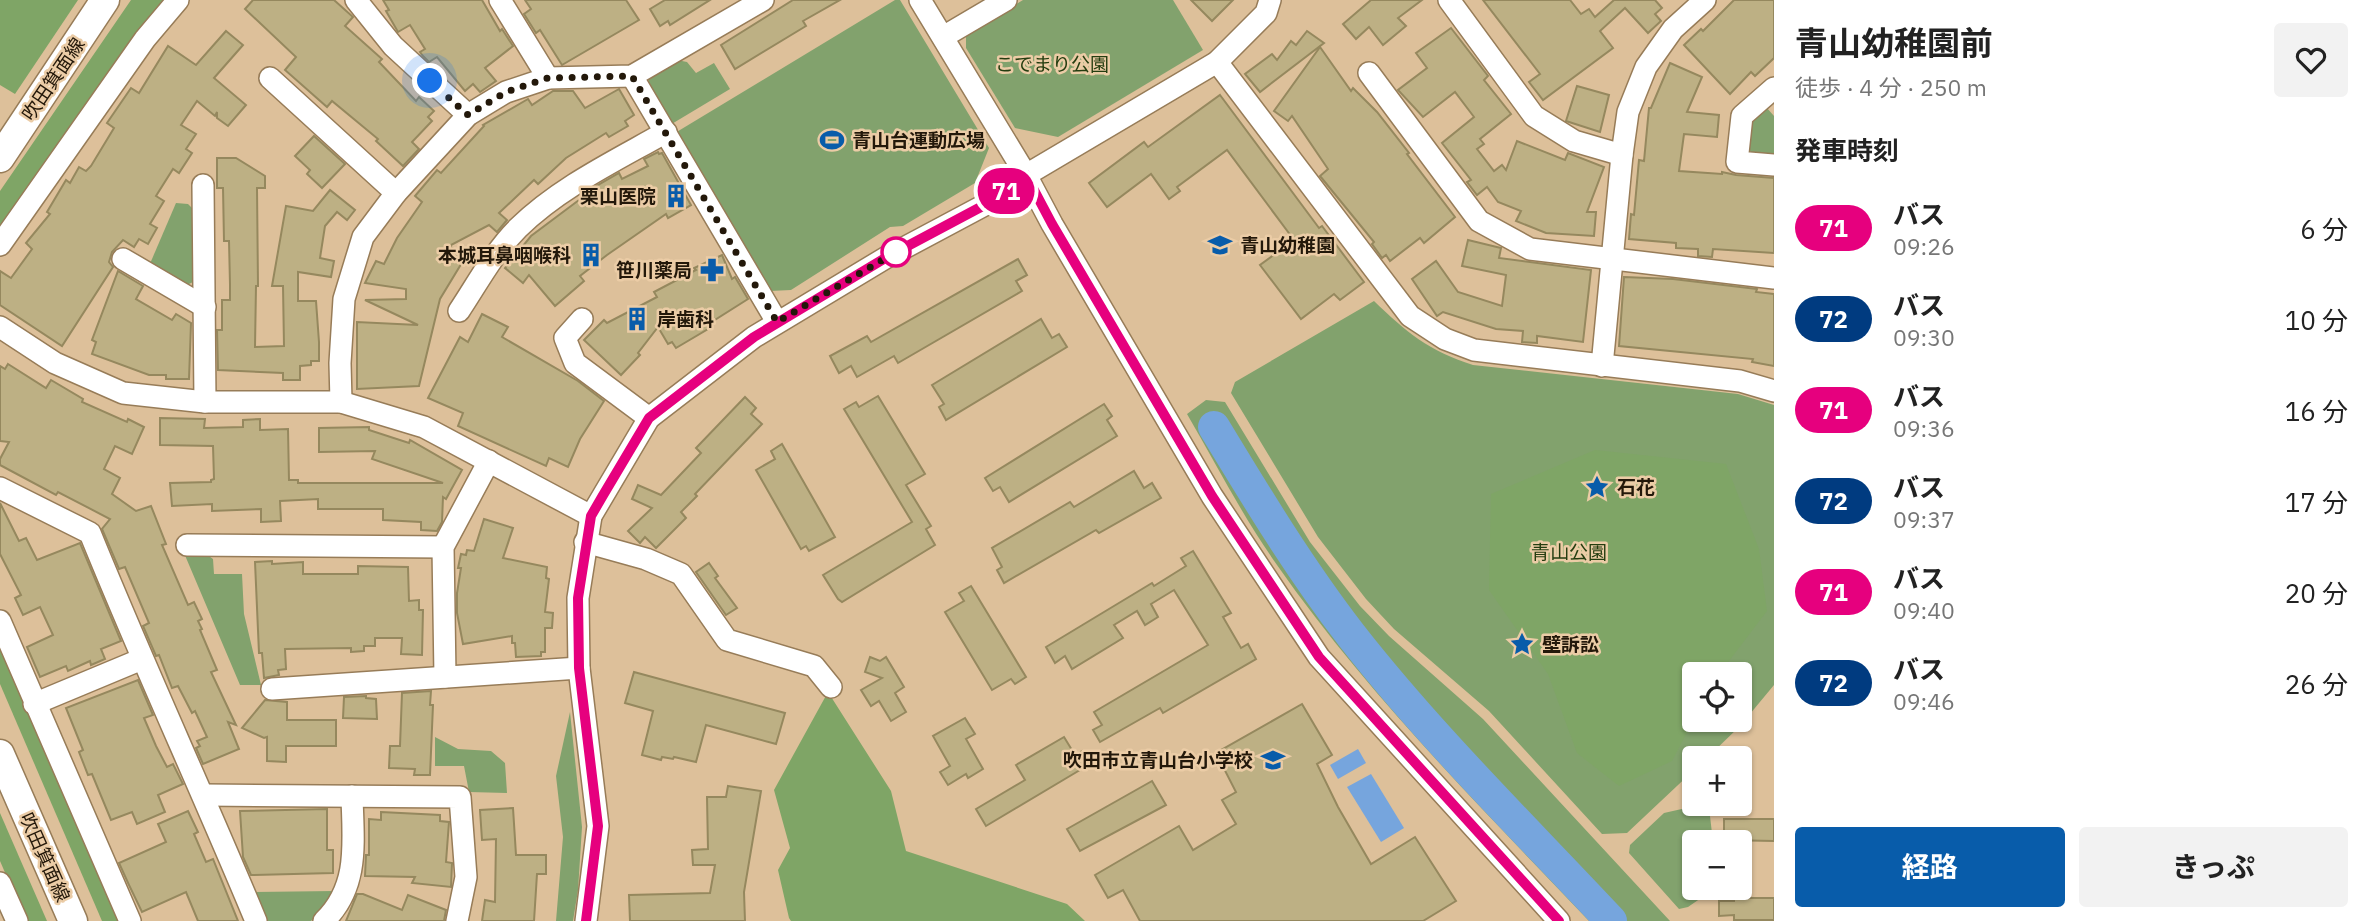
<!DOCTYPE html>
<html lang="ja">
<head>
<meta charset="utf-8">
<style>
  body { margin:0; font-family:"IBM Plex Sans","Noto Sans JP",sans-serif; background:#f2f2f2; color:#222; height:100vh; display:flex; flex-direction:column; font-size:26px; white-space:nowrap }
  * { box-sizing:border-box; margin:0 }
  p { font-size:23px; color:#767676 }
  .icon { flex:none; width:38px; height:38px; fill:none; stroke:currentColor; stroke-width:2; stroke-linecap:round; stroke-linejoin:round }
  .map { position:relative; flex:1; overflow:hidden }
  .sheet { display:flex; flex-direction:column; background:#fff; width:595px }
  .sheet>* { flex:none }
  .badge { padding:0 14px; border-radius:23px; font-size:24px; line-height:46px }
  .tools { position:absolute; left:1682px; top:662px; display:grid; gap:14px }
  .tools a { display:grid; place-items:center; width:70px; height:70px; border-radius:7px; background:#fff; box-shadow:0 2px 5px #0004; font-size:35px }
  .you { position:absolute; width:35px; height:35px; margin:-18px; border:5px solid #fff; border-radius:50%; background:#1a73e8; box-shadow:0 0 0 10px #1a73e833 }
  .map>.badge { position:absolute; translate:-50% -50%; box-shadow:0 0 0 4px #fff }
  h2 { padding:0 21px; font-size:26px; line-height:63px }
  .round { display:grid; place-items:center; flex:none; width:74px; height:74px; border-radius:7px; background:#f2f2f2 }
  .summary { display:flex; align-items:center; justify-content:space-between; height:119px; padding:0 21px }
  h1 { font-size:33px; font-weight:700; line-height:52px }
  .cta { display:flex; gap:14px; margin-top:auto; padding:14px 21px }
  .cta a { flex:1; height:80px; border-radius:7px; background:#085caa; color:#fff; font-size:28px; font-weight:700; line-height:80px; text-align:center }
  .cta a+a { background:#f2f2f2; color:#222 }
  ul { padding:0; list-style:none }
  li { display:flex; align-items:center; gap:21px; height:91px; padding:0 21px }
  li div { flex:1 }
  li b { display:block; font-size:26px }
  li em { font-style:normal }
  li .badge { min-width:77px; font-weight:700; text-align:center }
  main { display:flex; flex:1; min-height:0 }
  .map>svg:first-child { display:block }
</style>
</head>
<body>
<main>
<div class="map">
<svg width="1774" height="921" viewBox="0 0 1774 921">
  <rect width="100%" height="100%" fill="#ddc09a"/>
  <g fill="#82a26d" fill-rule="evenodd">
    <path d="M895 0H900L989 148 975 183 903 226 890 227 791 290 770 291 675 133Z"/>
    <path d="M1023 0H1173L1203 50 1058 137 1015 128 966 48V34Z"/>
    <path d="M677 60 687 62 696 73 714 63 730 89 670 125 647 85 651 74Z"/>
    <path d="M1766 107 1774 116V157L1754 155 1747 148 1750 124Z"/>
    <path d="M176 203 188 204 196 212 195 281 185 286 149 266Z"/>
    <path d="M1374 301C1406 332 1429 351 1473 365L1738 394 1774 405V685L1740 726 1707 758H1694V770L1627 833 1602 834 1489 711 1394 629 1366 599 1318 537 1231 393 1235 382ZM1694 674H1740V719H1694Z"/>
    <path d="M1206 400 1225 402 1310 542 1360 606 1389 636 1483 719 1670 921H1589C1480 806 1367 694 1277 565 1243 517 1216 464 1187 414Z"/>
    <path d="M184 553 206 554 213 559 214 574H242L244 614 261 685H240Z"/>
    <path d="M570 712 582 827 578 890 573 921H556L563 837 556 776Z"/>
    <path d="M435 737 458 749 491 751 505 763 507 793 469 792 464 766H435Z"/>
    <path d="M1695 806 1710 816 1713 842H1694V887H1717L1688 907 1679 909 1629 853 1630 845 1664 813Z"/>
    <path d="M335 891 324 908 311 921H265L253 892Z"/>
  </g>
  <g fill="#7fa566">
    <path d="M0 0H78L15 94 0 85Z"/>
    <path d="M131 0H163L132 40 0 230V191Z"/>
    <path d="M1595 450 1726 464 1759 549 1767 611 1719 674H1694V719L1672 761 1619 786 1577 753 1548 674 1489 590 1491 494Z"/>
    <path d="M0 638 123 921H102L0 684Z"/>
    <path d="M828 692 891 791 906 851 1067 904 1085 921H791L789 918 778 870 790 848 774 790Z"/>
    <path d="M0 813 47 921H26L0 861Z"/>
  </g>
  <g fill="#76a5dd">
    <path d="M1358 749 1366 763 1338 779 1330 765Z"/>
    <path d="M1371 774 1404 828 1381 842 1347 787Z"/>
  </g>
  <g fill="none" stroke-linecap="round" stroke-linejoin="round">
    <path stroke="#76a5dd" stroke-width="32" d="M1214 427C1257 498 1300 569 1351 635 1430 736 1523 827 1611 921"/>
  </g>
  <g fill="#bdb084" stroke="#95885e" stroke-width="2">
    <path d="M253 0H334L353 17 345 26 382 59 379 62 416 101 419 97 434 111 428 117 432 121 412 142 419 149 403 166 376 141 378 139 332 101 327 107 285 70 296 57 245 9Z"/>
    <path d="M383 0H482L500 31 502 29 513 46 485 68 496 81 480 92 473 84 465 91 437 57 429 62 423 56 420 52 425 49 410 25 398 32 386 11 389 10Z"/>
    <path d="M525 0H626L639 20 562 65 540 30 536 33 524 14 531 9Z"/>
    <path d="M665 0H710L670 25 668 21 660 26 650 9Z"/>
    <path d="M793 0H840L803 21 806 26 735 69 721 45Z"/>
    <path d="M1191 0H1233L1212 21Z"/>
    <path d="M1371 0H1422L1398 18 1406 26 1383 45 1369 27 1356 39 1343 24Z"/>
    <path d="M1483 0H1570L1581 14 1589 9 1595 17 1614 0H1655L1662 8 1655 14 1661 21 1648 33 1625 8 1600 31 1613 48 1543 100 1529 82 1540 74Z"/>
    <path d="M1734 0H1774V58L1755 76 1751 72 1730 94 1684 45 1701 29 1703 31Z"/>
    <path d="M1451 28 1488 76 1484 80 1511 114 1480 139 1484 144 1477 149 1494 171 1502 165 1506 170 1517 141 1565 160 1568 153 1604 167 1587 212H1596L1594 236 1546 233 1516 221 1521 211 1498 202 1487 187 1477 195 1467 182 1471 180 1442 143 1474 117 1455 92 1423 117 1398 90 1427 68 1416 53Z"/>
    <path d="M226 31 243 45 214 78 246 105 228 126 217 118V112L215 116 197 101 181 125 196 134 186 149 192 153 179 173 173 169 156 196 164 201 150 224 157 228 148 244 139 239 134 247 123 240 112 252 109 262 113 267 62 346 0 305V271L11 278 32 249 26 243 50 214 47 212 66 180 70 183 79 167 86 171 91 166 114 128 107 123 131 88 139 93 168 46 196 65Z"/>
    <path d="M1307 31 1324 43 1260 92 1245 74 1272 54 1277 60 1291 41 1296 45Z"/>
    <path d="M1320 47 1351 91 1353 88 1377 112 1409 153 1407 154 1455 217 1424 243 1420 238 1390 261 1386 255 1382 258 1372 244 1374 242 1320 176 1328 169 1292 116 1288 121 1274 111Z"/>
    <path d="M1670 63 1702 77 1687 112 1719 115 1717 137 1684 134 1679 171 1722 174V172L1736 175 1774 178V253L1713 249 1712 257 1698 256V249L1676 248V243L1629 239 1631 214 1634 215 1639 160 1644 161 1649 108H1651Z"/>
    <path d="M1577 86 1609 95 1600 132 1566 121Z"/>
    <path d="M619 89 634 115 625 121 628 126 609 137 606 133 566 158 538 184 534 180 499 213 507 220 497 232 489 225 449 246 466 256 440 299 419 386 357 389V322L418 325 365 300 406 299V289L365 283 376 261 384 264 397 238 422 202 415 196 437 170 441 173 484 126 483 125 528 99 532 105 553 91H573L585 108Z"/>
    <path d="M1220 95 1319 228 1322 226 1364 282 1340 300 1334 294 1301 319 1260 265 1294 240 1227 150 1177 187 1180 191 1169 199 1151 174 1107 207 1089 183 1144 142 1148 147Z"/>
    <path d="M314 136 345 164 322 188 307 174 310 170 295 156Z"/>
    <path d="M658 152 659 154 662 153 691 205 668 218 666 214 607 255 580 276 584 281 555 306 529 275 523 283 505 268 531 236 587 194 586 192 619 173 622 179 648 166 644 159Z"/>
    <path d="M217 158H236L265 176V188H257L258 286H256L255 347 284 346 283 286H272L286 206 313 211 330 190 355 210 347 220 337 212 325 226 320 258 334 261 331 277 298 272V301H316L319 342V361H311V365L300 366V380H283V373L218 370 217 330H222V300H230V284L229 241H224L223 188H217Z"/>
    <path d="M1468 240 1501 248 1499 258 1591 270 1583 342 1537 336V343L1522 342 1523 331 1496 329 1443 312 1437 316 1412 279 1436 261 1458 292 1502 306 1506 275 1462 266Z"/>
    <path d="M722 255 732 279 735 277 748 299 707 325 708 329 676 348 672 342 668 344 658 327 638 353 640 355 621 375 584 340 604 320 607 323 657 297 654 292 696 270 694 268Z"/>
    <path d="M1018 259 1027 275 1016 281 1022 291 898 363 894 356 857 377 851 366 839 373 830 356 867 336 871 342Z"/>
    <path d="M118 271 143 286 136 299 172 320 176 314 191 323 189 379H166V375H149L92 354 96 342 92 340Z"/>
    <path d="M1624 277 1673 279 1757 289 1756 292 1774 294V366L1752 362 1753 359 1619 346Z"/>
    <path d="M482 314 508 327 502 337 578 381 604 401 580 439 568 467 549 458 546 466 458 426 463 413 428 398 460 337 468 342Z"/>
    <path d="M1041 319 1052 338 1059 334 1067 347 946 420 939 407 944 404 932 385Z"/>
    <path d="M8 364 46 388 51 380 83 399 82 402 127 422 128 419 144 427 132 454 115 446 104 469 120 478 112 494 136 511 151 506 166 544 162 545 188 605 194 602 202 619 198 621 202 629 200 630 217 670 211 672 236 725 228 722 239 749 203 764 196 748 200 746 197 741 207 737 195 711 192 713 178 686 172 688 159 655 156 656 143 626 149 623 125 567 119 569 102 529 110 519 58 492 56 495 0 465V459L9 442 0 441V366L5 369Z"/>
    <path d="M878 396 925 474 906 485 931 526 926 529 935 545 842 602 838 599 823 575 912 522 844 409 856 402 859 407Z"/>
    <path d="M745 397 756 408 751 414 762 424 695 494 697 496 681 512 686 518 656 548 645 537 640 543 628 531 652 508 632 499 638 485 661 495 701 453 696 448Z"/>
    <path d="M1104 404 1112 416 1107 420 1117 436 1009 502 1000 487 993 491 985 478Z"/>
    <path d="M160 418 205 419 204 428 243 427V420L260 419V430L288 429 289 480H298V483H443L372 459 375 451 319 452V428L369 427V430L409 443 410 440 462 470 446 499 443 497 442 522 437 531 421 530V522L383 520V509H318V499L280 501 281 521 261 522V509L212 511V504L172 506 170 483 211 482V480L214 479 213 446 160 445Z"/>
    <path d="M782 444 835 537 809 551 806 546 801 549 756 470 775 459 771 451Z"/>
    <path d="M1134 471 1144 488 1152 483 1161 498 1099 533 1096 530 1004 583 997 570 1002 567 992 548 1070 502 1074 507Z"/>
    <path d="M0 503 19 541 26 538 37 560 80 543 121 641 101 649 105 659 91 665 90 661 68 671 66 666 40 677 27 647 53 635 40 607 23 615 15 598 21 595 0 554Z"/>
    <path d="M484 519 513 528 503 558 547 567 546 578 549 579 545 612 553 613 552 628H545V652H541V656L516 657 515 643H512V636L463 644 457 613V593L461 568H458L461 554 466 555 467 550 474 551Z"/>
    <path d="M1193 551 1231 613 1223 617 1241 648 1248 644 1256 659 1163 713 1160 708 1100 742 1093 730 1102 725 1094 712 1208 645 1174 590 1151 604 1158 617 1145 625 1137 611 1114 625 1123 638 1072 669 1065 656 1055 663 1046 647 1152 583 1154 586 1186 566 1181 558Z"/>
    <path d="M272 561V564L303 562V574H358V566L408 567 409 601 419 600V610H423L422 655 401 654 402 638H375V646H364V651L351 652V648L285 649 286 669 278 670 279 675 264 678 262 653H259L255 562Z"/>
    <path d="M709 563 718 576 715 578 737 608 726 615 696 572Z"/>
    <path d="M971 586 1026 677 1015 684 1011 679 992 690 945 612 964 601 959 593Z"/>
    <path d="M870 657 880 661 886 657 904 687 895 693 906 712 891 721 879 701 871 706 861 690 882 678 865 672Z"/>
    <path d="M634 672 785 713 776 744 706 725 696 762 674 757 673 759 662 757 661 760 642 755 653 711 625 703Z"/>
    <path d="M138 680 153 715 144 718 156 746 167 767 173 764 183 784 158 795 165 812 137 824 132 812 111 820 92 774 88 775 79 752 83 750 66 708Z"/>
    <path d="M431 691 430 705H433L430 775H414L415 769 389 768 390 746H400L402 693Z"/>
    <path d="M366 696V698L376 699 377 719 343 718 344 697Z"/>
    <path d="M265 700 287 702V720H336V746H286V762L267 761V737L264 738 242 728Z"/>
    <path d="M1302 704 1332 755 1317 764 1338 807 1371 864 1415 837 1456 901 1423 921H1140L1123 890 1108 898 1095 875 1179 826 1193 850 1236 824 1222 800 1236 792 1216 753Z"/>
    <path d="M965 718 975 734 966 739 983 769 968 778 966 774 948 785 940 772 950 766 933 736Z"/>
    <path d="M1064 737 1075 755 1082 751 1090 764 986 826 976 809 1025 780 1016 765Z"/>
    <path d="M1152 781 1166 805 1080 851 1067 829Z"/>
    <path d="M728 786 761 791 744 892 745 921H630L629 895 710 893 715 865H693L692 850 708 849 707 797H726Z"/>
    <path d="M513 808 516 855H546V874H537L534 921H482L485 900 495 902 496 839 482 840 480 810Z"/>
    <path d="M327 809V850H333V873L251 875 243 857 240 811Z"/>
    <path d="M188 811 198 832 194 834 206 862 213 859 238 921H198L186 892 142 912 129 885 119 863 166 842 158 824Z"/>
    <path d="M381 812 440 815V821L449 822 446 862 452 863 451 887 412 883 415 877 365 876 366 855H369V819L381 820Z"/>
    <path d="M1724 819H1774V841L1724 840Z"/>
    <path d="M357 894H363L402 910 408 895 446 910 444 921H346Z"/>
    <path d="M1734 898H1774V920H1734V915L1719 916V901H1734Z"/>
  </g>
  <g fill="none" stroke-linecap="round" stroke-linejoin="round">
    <g stroke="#977c58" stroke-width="24">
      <g id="minor">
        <path d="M356 0 393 46 468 115"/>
        <path d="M500 0 548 78"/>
        <path d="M920 0 1026 175 1052 224 1212 496 1319 657 1559 921"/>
        <path d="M1449 0 1534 116 1574 141 1622 155"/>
        <path d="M943 37 1006 0"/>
        <path d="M1217 62 1410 316 1445 339 1474 350 1740 381 1774 391"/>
        <path d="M1369 73 1479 221 1530 249 1774 278"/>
        <path d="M632 76 777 322"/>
        <path d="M270 78 396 193"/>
        <path d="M1774 88 1742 116 1737 162 1774 165"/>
        <path d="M203 185 205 402"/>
        <path d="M0 245 145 39 178 0"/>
        <path d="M123 259 205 307"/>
        <path d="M459 311C477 284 494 252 518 228 560 187 615 161 666 132"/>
        <path d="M582 319 565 338 575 363 649 418"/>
        <path d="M0 327 55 363 123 393 205 402H341L424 427 591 516"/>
        <path d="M1602 366 1622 155 1628 112 1646 67 1673 29 1705 0"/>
        <path d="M341 402 340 363 344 299 363 237 396 193 468 115 506 92 548 78 632 76 763 0"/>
        <path d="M0 488 90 533C143 664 202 791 256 921"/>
        <path d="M585 542 646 559 681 574 727 640 814 666 831 687"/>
        <path d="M187 545 443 547"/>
        <path d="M0 621 130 921"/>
        <path d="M445 677 443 547 489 461"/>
        <path d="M272 689 579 668"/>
        <path d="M34 704 142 659"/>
        <path d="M204 795 460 797 466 877 457 921"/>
        <path d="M0 883 17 921"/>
        <path d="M324 921C360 886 353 841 352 796"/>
        <path d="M586 921 598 826 579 668 578 598 591 516 649 418 754 337 887 257 994 200 1026 175 1217 62 1266 13 1270 0"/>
      </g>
    </g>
    <g stroke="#977c58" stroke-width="31">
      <g id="major">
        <path d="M0 158 105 0"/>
        <path d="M0 754 73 921"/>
      </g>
    </g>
    <use href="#minor" stroke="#fff" stroke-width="21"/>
    <use href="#major" stroke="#fff" stroke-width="28"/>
  </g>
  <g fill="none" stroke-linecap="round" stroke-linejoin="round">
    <g stroke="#fff" stroke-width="16">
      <path id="line" d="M586 921 598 826 579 668 578 598 591 516 602 497 649 418 754 337 887 257 994 200 1026 175 1052 224 1212 496 1319 657 1559 921"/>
    </g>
    <use href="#line" stroke="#e6007e" stroke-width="10"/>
    <path stroke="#23180a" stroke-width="7" stroke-dasharray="0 12.6" d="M430 81 468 115 506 92 548 78 632 76 777 322 896 252"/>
  </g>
  <defs>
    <g id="stadium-bare" transform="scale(1.89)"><path d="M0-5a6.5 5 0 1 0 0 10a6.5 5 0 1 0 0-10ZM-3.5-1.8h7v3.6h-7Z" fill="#085caa" stroke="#ebcca6" stroke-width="2.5" paint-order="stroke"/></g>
    <g id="building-bare" transform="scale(1.89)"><path d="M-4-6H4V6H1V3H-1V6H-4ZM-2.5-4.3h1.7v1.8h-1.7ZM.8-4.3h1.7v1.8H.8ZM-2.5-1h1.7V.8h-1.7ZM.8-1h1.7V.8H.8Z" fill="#085caa" stroke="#ebcca6" stroke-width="2.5" paint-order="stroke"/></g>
    <g id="school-bare" transform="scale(1.89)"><path d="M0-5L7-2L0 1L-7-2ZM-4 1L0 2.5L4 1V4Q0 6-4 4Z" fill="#085caa" stroke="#ebcca6" stroke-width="2.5" paint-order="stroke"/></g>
    <g id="pharmacy-bare" transform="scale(1.89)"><path d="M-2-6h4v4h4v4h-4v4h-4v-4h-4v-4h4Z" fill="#085caa" stroke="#ebcca6" stroke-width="2.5" paint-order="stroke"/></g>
    <g id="sight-bare" transform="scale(1.89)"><path d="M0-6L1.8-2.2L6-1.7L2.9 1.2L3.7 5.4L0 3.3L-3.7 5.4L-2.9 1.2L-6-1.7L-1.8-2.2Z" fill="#085caa" stroke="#ebcca6" stroke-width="2.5" paint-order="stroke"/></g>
  </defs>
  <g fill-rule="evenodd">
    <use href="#stadium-bare" x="832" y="140"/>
    <use href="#building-bare" x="676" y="196"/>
    <use href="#school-bare" x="1220" y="245"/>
    <use href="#building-bare" x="591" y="255"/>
    <use href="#pharmacy-bare" x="712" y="270"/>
    <use href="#building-bare" x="637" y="319"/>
    <use href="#sight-bare" x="1597" y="487"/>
    <use href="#sight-bare" x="1522" y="644"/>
    <use href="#school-bare" x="1273" y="760"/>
  </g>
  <circle fill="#fff" stroke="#e6007e" stroke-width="3.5" cx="896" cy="252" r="14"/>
  <g text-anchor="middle" stroke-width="5" stroke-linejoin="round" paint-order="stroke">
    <g font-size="19" fill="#243d10" stroke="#ebcca6">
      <text x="1052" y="71">こでまり公園</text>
      <text x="1569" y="559">青山公園</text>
    </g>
    <g font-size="19" fill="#23180a" stroke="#ebcca6">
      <text transform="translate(53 79) rotate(-56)" y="7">吹田箕面線</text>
      <text transform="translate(45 857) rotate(66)" y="7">吹田箕面線</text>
    </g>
    <g font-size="19" font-weight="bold" fill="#23180a" stroke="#ebcca6" text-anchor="start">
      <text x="852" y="147">青山台運動広場</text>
      <text x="656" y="203" text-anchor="end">栗山医院</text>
      <text x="1240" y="252">青山幼稚園</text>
      <text x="571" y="262" text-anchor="end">本城耳鼻咽喉科</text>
      <text x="692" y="277" text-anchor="end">笹川薬局</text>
      <text x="657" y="326">岸歯科</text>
      <text x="1617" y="494">石花</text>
      <text x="1542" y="651">壁訴訟</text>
      <text x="1253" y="767" text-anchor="end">吹田市立青山台小学校</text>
    </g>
  </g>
</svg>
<div class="tools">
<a><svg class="icon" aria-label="locate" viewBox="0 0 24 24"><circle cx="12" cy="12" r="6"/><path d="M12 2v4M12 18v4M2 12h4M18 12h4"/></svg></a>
<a>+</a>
<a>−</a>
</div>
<div class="you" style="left:430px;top:81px"></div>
<b class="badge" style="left:1006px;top:191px;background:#e6007e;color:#fff">71</b>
</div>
<section class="sheet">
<div class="summary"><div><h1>青山幼稚園前</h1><p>徒歩 · 4 分 · 250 m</p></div><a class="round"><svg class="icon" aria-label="heart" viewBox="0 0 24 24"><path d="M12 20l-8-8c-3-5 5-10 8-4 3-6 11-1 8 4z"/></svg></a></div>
<h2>発車時刻</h2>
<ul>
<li><span class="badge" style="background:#e6007e;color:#fff">71</span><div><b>バス</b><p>09:26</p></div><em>6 分</em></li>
<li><span class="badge" style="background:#003b80;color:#fff">72</span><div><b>バス</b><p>09:30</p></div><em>10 分</em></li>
<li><span class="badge" style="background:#e6007e;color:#fff">71</span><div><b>バス</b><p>09:36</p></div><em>16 分</em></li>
<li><span class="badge" style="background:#003b80;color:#fff">72</span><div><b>バス</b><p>09:37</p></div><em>17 分</em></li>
<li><span class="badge" style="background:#e6007e;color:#fff">71</span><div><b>バス</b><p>09:40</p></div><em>20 分</em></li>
<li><span class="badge" style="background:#003b80;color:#fff">72</span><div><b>バス</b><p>09:46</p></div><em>26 分</em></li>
</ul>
<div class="cta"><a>経路</a><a>きっぷ</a></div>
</section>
</main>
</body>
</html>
